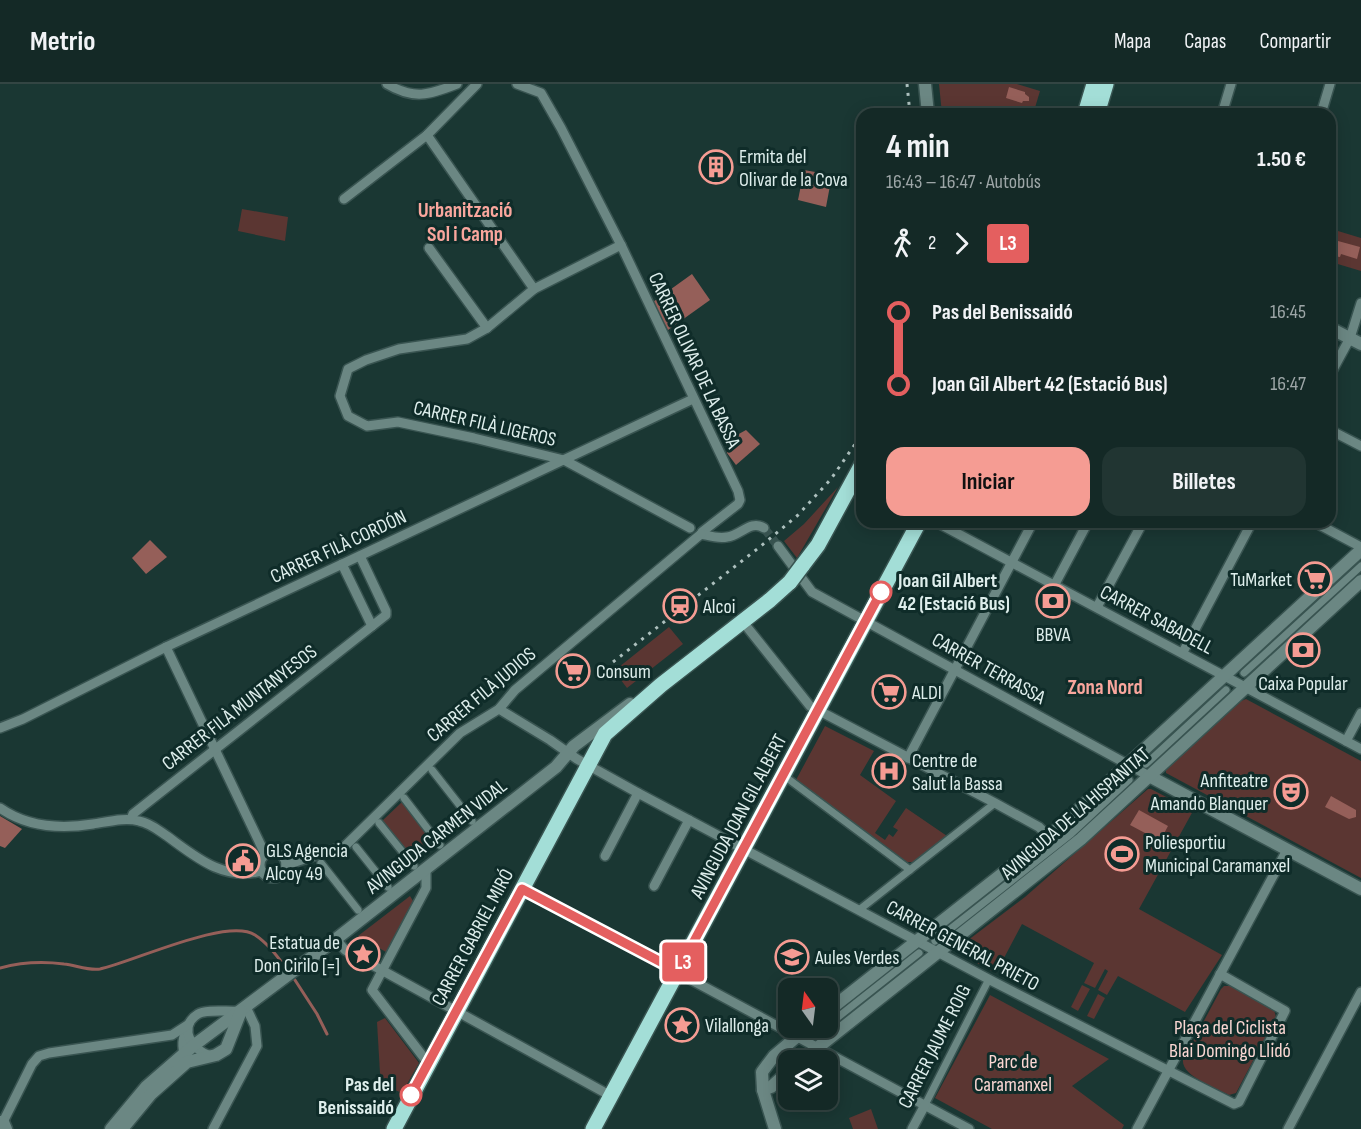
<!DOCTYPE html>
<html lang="es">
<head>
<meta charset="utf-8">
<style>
  body { margin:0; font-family:"Sofia Sans Condensed",sans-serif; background:#213532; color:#f1f3f6; height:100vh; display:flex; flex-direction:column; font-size:22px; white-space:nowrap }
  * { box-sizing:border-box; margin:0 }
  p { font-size:20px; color:#9da6a7 }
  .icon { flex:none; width:33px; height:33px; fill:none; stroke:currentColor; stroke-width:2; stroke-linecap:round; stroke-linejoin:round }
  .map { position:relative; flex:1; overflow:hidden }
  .drawer { position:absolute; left:856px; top:24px; width:480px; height:420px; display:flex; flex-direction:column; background:#142926; border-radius:18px; box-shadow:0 3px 15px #0003,0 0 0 2px #334543 }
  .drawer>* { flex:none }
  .badge { padding:0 12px; border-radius:4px; font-size:21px; line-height:39px }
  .needle { width:39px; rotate:346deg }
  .buttons { position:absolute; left:778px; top:894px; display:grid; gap:12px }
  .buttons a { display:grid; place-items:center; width:60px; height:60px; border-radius:12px; background:#142926; box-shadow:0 3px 15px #0003,0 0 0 2px #334543; font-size:30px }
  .map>.badge { position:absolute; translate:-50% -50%; box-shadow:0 0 0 3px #fff }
  .legs { display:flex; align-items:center; gap:9px; height:66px; padding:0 30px; font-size:20px }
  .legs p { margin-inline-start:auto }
  .head { display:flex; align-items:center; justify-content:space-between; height:102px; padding:0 30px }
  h1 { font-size:33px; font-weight:700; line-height:45px }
  .button { display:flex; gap:12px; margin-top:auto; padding:12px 30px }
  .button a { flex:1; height:69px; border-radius:18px; background:#f59c93; color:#111; font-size:24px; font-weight:700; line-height:69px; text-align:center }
  .button a+a { background:#213532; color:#f1f3f6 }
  ul { padding:0 30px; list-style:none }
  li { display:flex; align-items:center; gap:21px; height:72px; font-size:22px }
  li i { display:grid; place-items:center; width:9px; height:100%; margin:0 8px; background:currentColor }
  li i::after { content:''; width:15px; height:15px; margin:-8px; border:4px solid; border-radius:50%; background:#142926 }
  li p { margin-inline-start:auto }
  li:first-child i { background:linear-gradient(#0000 50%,currentColor 0) }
  li:last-child i { background:linear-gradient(currentColor 50%,#0000 0) }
  header { display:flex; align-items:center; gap:36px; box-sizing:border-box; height:84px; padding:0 30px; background:#142926; border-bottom:2px solid #334543 }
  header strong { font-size:28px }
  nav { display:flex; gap:33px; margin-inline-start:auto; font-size:21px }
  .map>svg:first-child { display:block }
</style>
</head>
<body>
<header>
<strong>Metrio</strong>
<nav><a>Mapa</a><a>Capas</a><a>Compartir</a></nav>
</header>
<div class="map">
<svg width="1361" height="1045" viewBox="0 0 1361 1045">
  <rect width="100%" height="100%" fill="#1a3733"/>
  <g fill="#5b3632">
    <path d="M939 0H1017L1040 7 1034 27 1044 30H942Z"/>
    <path d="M242 125 288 133 285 157 238 147Z"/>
    <path d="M1338 147 1361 154V187L1331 178V165L1335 149H1337Z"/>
    <path d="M838 403 797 474 784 457 804 440Z"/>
    <path d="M669 543 683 560 627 604 614 587Z"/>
    <path d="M1246 615 1361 677V794L1166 689V685L1241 617Z"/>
    <path d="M825 642 874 667 860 691 896 717 875 749 885 756 889 750 893 753 898 746 893 743 906 724 947 752 914 778H907L871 751 865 750 796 696Z"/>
    <path d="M1148 705H1151L1193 727 1139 825 1222 871 1185 928 1118 892 1107 911 1098 906 1108 887 1105 885 1095 904 1084 899 1094 879 1022 840 996 889 958 869 959 863 1025 813Z"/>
    <path d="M402 718 432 758 410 775 381 738Z"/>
    <path d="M410 812 413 817 386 868 358 852Z"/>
    <path d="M1082 901 1090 905 1078 927 1071 923Z"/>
    <path d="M1224 902H1231L1274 926 1276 933 1236 1009 1229 1011C1216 1004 1181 992 1183 976L1221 905Z"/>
    <path d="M1098 910 1105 914 1094 935 1087 932Z"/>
    <path d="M990 911 1109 975 1072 1002 1124 1041 1122 1045H992L935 1014Z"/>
    <path d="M385 934 419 979 402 1009 388 1003 380 989 377 938Z"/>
    <path d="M871 1025 878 1045H853L849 1034Z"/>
  </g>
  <g fill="#955f59">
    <path d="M1009 3 1025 8V10L1029 13V17H1023L1022 19 1006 14Z"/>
    <path d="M804 86 832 91 826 123 798 116Z"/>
    <path d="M1338 157 1360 163 1357 175 1341 170 1340 173 1333 172Z"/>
    <path d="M692 190 710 216 668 246 653 218Z"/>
    <path d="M746 346 760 360 736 381 727 369 726 357Z"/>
    <path d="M150 456 167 473 146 490 132 474Z"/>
    <path d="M1331 712 1356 726V733L1349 735 1325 723Z"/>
    <path d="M1139 726 1168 742 1160 757 1130 741Z"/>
    <path d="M0 732 22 745 5 764 0 762Z"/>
  </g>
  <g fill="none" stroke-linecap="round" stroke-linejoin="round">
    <g stroke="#955f59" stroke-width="3">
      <path d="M0 884C22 878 41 877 64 880 75 881 89 887 100 885 133 878 227 833 255 851 269 860 279 875 289 888"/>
      <path d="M293 893 317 930 327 950"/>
    </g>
    <path stroke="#37524f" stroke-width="9" stroke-dasharray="9 4.5" stroke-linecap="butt" d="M764 444 778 462"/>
    <g stroke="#395451" stroke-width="10">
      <g id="pedestrian">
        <path d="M1244 589 1361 482"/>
        <path d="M1146 680 1226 606"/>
        <path d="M432 686 472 737"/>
        <path d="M783 691 910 786"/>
        <path d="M404 714 440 761"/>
        <path d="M379 739 414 782"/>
        <path d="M356 763 388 803"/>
        <path d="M321 779 358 826"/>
        <path d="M859 826 995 719"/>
        <path d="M935 857 1071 750 1129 696"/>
        <path d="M828 941 919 869"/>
        <path d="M818 949 825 944"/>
        <path d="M925 1021 989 895"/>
      </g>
    </g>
    <g stroke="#395451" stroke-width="12">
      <g id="minor">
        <path d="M387 0C414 16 429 11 457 0"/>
        <path d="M517 0 541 9 561 44 621 161 738 407 740 416 738 420 702 448"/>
        <path d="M1222 30 1231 0"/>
        <path d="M1321 30 1330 0"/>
        <path d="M427 51 534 205"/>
        <path d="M344 115 427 51 477 0"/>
        <path d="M621 161 534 205 487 244 467 255 399 265 366 276 348 285 340 312 348 332 367 342 398 338 474 354 564 376 690 444"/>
        <path d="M429 164 487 244"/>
        <path d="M1330 291 1350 254 1361 219"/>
        <path d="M1330 346 1361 362"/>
        <path d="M936 438 1361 665"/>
        <path d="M1314 438 1361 463"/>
        <path d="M701 450C710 452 718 455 727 453 740 452 751 435 764 444"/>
        <path d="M778 462 812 508 1149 692"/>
        <path d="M342 480 372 542"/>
        <path d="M1055 500 1088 438"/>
        <path d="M1097 523 1143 438"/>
        <path d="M743 538 810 622 995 719 1039 743 1049 753"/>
        <path d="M166 563 265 770"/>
        <path d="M1183 568 1252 438"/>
        <path d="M499 625 550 656 577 675 638 709 994 898 1234 1020 1239 1018 1285 927 1220 890"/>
        <path d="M0 644 23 635 166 563 693 315"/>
        <path d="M1346 657 1361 629"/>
        <path d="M908 674 1033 438"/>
        <path d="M0 724C27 743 62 745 93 740 107 738 125 733 139 737 150 739 158 746 167 752 196 773 223 797 262 787"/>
        <path d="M131 735 133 730 386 531V527L360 472"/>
        <circle cx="273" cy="781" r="13"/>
        <path d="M605 772 638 709"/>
        <path d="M286 781 345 762 460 649 499 625 515 606 701 450"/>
        <path d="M426 785V804L372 906 428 979"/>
        <path d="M654 802 689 736"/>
        <path d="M522 805 969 1045"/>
        <path d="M336 855 345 866 611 1012"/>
        <path d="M184 970C182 961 182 952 188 946"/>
        <path d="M211 972C192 967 177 943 198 930 206 925 229 928 240 927"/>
        <path d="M3 1038 32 980 39 972 49 969 172 951 189 940"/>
        <path d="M213 1045 257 962 255 942 246 923"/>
        <path d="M912 1045 925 1021"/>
        <path d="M1137 1045 1287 766"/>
        <path d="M1288 1045 1361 908"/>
      </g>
    </g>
    <g stroke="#395451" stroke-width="15">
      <g id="tertiary">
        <path d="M925 0 928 30"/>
        <path d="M1330 244 1361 260"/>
        <path d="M1149 692 1361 805"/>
        <path d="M828 927 1049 753 1361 466"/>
        <path d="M802 976 1081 755 1361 497"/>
        <path d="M763 1006 771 1003 789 987"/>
        <path d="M0 1038H3L6 1045"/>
        <path d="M111 1045 146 1003 193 962 336 855 556 683 574 662 630 620"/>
        <path d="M122 1045 151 1010 187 978 216 971 226 965 241 927"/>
        <path d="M775 1045 763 1006 762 988 774 972 807 944"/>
      </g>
    </g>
    <g stroke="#395451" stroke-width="18">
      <g id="primary">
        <path d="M1085 30 1094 0"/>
        <path d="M1097 30 1106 0"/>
        <path d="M802 482 818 461 862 380"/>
        <path d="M394 1045 605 650 661 601 770 516 790 498"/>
        <path d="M593 1045 919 438"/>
      </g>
    </g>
    <use href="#pedestrian" stroke="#6b8783" stroke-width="7"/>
    <use href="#minor" stroke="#6b8783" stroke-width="9"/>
    <use href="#tertiary" stroke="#6b8783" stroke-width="12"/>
    <use href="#primary" stroke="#a3ded7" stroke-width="15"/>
    <g stroke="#adc0be" stroke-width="3" stroke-dasharray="3 6" stroke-linecap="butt">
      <path d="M907 0 910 30"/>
      <path d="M613 578 761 462 798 431 831 395 862 350"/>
    </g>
    <g stroke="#395451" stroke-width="18" stroke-linecap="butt">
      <path id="primary-bridge" d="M790 498 802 482"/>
    </g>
    <use href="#primary-bridge" stroke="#a3ded7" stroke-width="15"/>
  </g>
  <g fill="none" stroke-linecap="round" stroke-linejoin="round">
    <g stroke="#fff" stroke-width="14">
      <path id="line-1" d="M411 1011 522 805 678 887 881 508"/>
    </g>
    <use href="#line-1" stroke="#e45f5f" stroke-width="9"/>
  </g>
  <defs>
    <g id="building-ring" transform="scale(1.725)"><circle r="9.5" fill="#0f2c29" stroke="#f59c93" stroke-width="1.5"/><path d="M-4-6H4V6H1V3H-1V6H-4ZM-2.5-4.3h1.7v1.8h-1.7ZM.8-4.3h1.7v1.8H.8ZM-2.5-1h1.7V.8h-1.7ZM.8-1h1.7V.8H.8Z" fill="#f59c93"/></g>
    <g id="supermarket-ring" transform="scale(1.725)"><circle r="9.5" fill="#0f2c29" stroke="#f59c93" stroke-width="1.5"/><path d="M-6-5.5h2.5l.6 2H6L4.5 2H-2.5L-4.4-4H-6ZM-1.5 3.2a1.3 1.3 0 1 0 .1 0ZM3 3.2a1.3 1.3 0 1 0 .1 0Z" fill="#f59c93"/></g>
    <g id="bank-ring" transform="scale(1.725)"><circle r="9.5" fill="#0f2c29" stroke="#f59c93" stroke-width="1.5"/><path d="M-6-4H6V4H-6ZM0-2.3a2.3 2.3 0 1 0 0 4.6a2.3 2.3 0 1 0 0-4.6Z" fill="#f59c93"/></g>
    <g id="station-ring" transform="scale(1.725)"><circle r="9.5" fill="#0f2c29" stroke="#f59c93" stroke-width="1.5"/><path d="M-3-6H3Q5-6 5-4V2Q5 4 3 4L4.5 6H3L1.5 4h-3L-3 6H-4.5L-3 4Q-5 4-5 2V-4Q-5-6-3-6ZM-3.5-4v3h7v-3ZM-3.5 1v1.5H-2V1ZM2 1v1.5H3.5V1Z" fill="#f59c93"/></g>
    <g id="hospital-ring" transform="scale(1.725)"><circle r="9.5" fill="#0f2c29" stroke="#f59c93" stroke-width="1.5"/><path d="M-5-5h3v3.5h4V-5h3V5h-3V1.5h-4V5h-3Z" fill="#f59c93"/></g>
    <g id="theatre-ring" transform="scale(1.725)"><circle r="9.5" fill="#0f2c29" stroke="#f59c93" stroke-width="1.5"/><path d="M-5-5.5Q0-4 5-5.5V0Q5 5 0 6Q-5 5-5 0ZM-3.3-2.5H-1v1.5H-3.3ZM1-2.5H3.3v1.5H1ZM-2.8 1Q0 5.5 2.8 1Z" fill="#f59c93"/></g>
    <g id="stadium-ring" transform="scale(1.725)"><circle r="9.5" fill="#0f2c29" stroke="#f59c93" stroke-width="1.5"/><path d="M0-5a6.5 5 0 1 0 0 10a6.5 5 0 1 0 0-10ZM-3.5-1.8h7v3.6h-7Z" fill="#f59c93"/></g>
    <g id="civic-ring" transform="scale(1.725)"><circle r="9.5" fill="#0f2c29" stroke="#f59c93" stroke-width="1.5"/><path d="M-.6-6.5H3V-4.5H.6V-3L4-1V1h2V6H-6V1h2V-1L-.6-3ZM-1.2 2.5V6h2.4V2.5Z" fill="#f59c93"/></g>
    <g id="sight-ring" transform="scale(1.725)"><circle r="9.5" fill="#0f2c29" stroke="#f59c93" stroke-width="1.5"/><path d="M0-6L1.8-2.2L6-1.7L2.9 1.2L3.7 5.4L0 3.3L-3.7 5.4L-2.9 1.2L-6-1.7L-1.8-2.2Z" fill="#f59c93"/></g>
    <g id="school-ring" transform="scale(1.725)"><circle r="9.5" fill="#0f2c29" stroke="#f59c93" stroke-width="1.5"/><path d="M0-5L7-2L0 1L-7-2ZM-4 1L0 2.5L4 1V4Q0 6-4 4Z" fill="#f59c93"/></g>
  </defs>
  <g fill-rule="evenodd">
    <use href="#building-ring" x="716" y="83"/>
    <use href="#supermarket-ring" x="1315" y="495"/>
    <use href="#bank-ring" x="1053" y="517"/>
    <use href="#station-ring" x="680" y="522"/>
    <use href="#bank-ring" x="1303" y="566"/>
    <use href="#supermarket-ring" x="573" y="587"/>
    <use href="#supermarket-ring" x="889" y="608"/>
    <use href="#hospital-ring" x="889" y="687"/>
    <use href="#theatre-ring" x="1291" y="708"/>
    <use href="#stadium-ring" x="1122" y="770"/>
    <use href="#civic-ring" x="243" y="777"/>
    <use href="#sight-ring" x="363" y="870"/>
    <use href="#school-ring" x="792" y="873"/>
    <use href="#sight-ring" x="682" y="941"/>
  </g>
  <g fill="#fff" stroke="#e45f5f" stroke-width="3">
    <circle cx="881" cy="508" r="10"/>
    <circle cx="411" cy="1011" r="10"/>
  </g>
  <g text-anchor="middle" stroke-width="6" stroke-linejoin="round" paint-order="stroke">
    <g font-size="20" fill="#deeeec" stroke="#0f2c29" text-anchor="start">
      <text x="739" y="79">Ermita del<tspan x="739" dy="23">Olivar de la Cova</tspan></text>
      <text x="1292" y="502" text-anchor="end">TuMarket</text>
      <text x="703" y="529">Alcoi</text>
      <text x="1053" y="557" text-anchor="middle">BBVA</text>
      <text x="596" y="594">Consum</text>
      <text x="1303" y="606" text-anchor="middle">Caixa Popular</text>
      <text x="912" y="615">ALDI</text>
      <text x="912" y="683">Centre de<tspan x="912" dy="23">Salut la Bassa</tspan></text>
      <text x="1268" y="703" text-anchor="end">Anfiteatre<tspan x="1268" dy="23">Amando Blanquer</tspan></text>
      <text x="1145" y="765">Poliesportiu<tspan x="1145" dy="23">Municipal Caramanxel</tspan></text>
      <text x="266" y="773">GLS Agencia<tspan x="266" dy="23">Alcoy 49</tspan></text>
      <text x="340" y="865" text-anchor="end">Estatua de<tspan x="340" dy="23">Don Cirilo [=]</tspan></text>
      <text x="815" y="880">Aules Verdes</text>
      <text x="705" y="948">Vilallonga</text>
    </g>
    <g font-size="20" fill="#deeeec" stroke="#0f2c29">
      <text transform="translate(695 276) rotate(65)" y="7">CARRER OLIVAR DE LA BASSA</text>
      <text transform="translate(485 339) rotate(13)" y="7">CARRER FILÀ LIGEROS</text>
      <text transform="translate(338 462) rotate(-25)" y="7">CARRER FILÀ CORDÓN</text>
      <text transform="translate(1157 535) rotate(28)" y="7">CARRER SABADELL</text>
      <text transform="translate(989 584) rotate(29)" y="7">CARRER TERRASSA</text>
      <text transform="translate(481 610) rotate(-40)" y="7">CARRER FILÀ JUDIOS</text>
      <text transform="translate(239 623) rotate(-38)" y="7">CARRER FILÀ MUNTANYESOS</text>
      <text transform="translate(1075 729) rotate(-41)" y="7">AVINGUDA DE LA HISPANITAT</text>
      <text transform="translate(738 732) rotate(-62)" y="7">AVINGUDA JOAN GIL ALBERT</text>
      <text transform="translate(436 752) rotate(-38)" y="7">AVINGUDA CARMEN VIDAL</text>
      <text transform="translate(472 853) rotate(-62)" y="7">CARRER GABRIEL MIRÓ</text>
      <text transform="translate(963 861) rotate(28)" y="7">CARRER GENERAL PRIETO</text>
      <text transform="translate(934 962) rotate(-63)" y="7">CARRER JAUME ROIG</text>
    </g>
    <g font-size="20" font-weight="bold" fill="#deeeec" stroke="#0f2c29" text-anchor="start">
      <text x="898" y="503">Joan Gil Albert<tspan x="898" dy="23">42 (Estació Bus)</tspan></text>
      <text x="394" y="1007" text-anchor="end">Pas del<tspan x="394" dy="23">Benissaidó</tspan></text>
    </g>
    <g font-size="20" fill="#fbd7d3" stroke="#0f2c29">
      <text x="1230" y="950">Plaça del Ciclista<tspan x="1230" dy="23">Blai Domingo Llidó</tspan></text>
      <text x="1013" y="984">Parc de<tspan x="1013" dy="23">Caramanxel</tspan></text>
    </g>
    <g font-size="21" font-weight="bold" fill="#f9a69d" stroke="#0f2c29">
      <text x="465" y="133">Urbanització<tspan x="465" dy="24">Sol i Camp</tspan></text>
      <text x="1105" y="610">Zona Nord</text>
    </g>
  </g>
</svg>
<div class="buttons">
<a><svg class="needle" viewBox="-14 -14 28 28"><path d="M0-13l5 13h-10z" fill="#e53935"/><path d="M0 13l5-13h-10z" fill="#9da6a7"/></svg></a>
<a><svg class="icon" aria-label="layers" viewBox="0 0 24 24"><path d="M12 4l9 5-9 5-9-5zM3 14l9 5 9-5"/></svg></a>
</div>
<b class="badge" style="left:683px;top:878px;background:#e45f5f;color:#fff">L3</b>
<section class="drawer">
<div class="head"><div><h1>4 min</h1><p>16:43 – 16:47 · Autobús</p></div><b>1.50 €</b></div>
<div class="legs"><svg class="icon" aria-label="walk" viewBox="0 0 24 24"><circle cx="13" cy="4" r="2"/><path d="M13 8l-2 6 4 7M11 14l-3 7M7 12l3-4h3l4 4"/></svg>2<svg class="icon" aria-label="forward" viewBox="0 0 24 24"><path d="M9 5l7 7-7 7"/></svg><b class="badge" style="background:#e45f5f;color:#fff">L3</b></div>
<ul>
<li><i style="color:#e45f5f"></i><b>Pas del Benissaidó</b><p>16:45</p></li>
<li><i style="color:#e45f5f"></i><b>Joan Gil Albert 42 (Estació Bus)</b><p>16:47</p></li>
</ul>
<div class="button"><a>Iniciar</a><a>Billetes</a></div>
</section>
</div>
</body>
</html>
